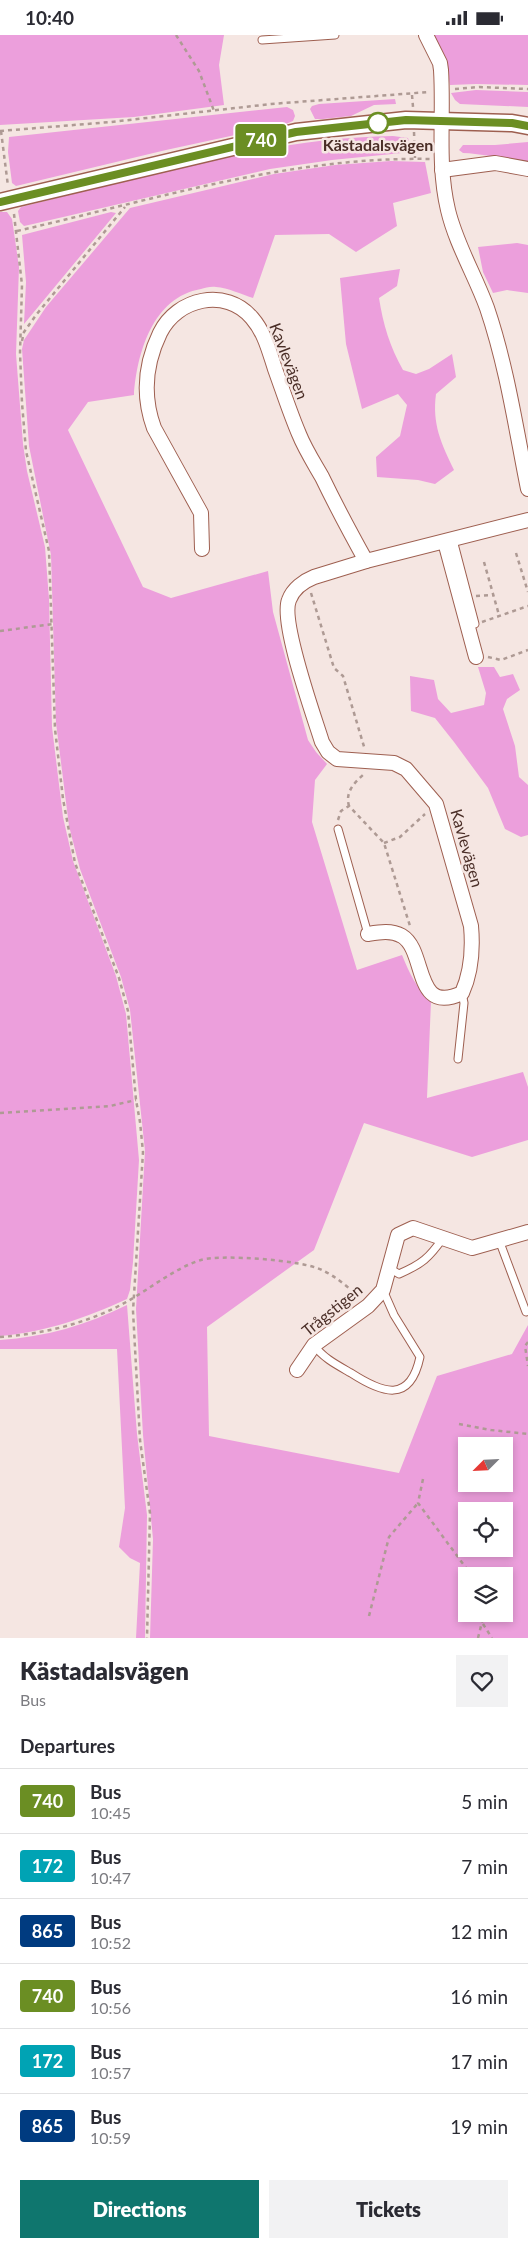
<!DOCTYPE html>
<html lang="en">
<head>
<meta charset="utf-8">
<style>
  body { margin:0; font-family:Lato,sans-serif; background:#f2f2f3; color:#2b2b33; height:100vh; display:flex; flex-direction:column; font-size:19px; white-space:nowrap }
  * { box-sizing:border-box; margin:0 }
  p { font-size:16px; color:#7c7c81 }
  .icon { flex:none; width:28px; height:28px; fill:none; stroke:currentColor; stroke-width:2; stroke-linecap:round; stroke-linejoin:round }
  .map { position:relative; height:1603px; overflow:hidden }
  .details { display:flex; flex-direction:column; background:#fff; flex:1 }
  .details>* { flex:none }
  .badge { padding:0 10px; border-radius:4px; font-size:18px; line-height:32px }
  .needle { width:32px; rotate:246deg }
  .tools { position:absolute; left:458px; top:1402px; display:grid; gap:10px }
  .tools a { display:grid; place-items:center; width:55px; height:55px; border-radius:0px; background:#fff; box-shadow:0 2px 8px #0003; font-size:25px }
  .map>.badge { position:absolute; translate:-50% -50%; box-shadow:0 0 0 2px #fff }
  h2 { padding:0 20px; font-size:19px; line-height:45px }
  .round { display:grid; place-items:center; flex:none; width:52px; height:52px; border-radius:0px; background:#f2f2f3 }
  .summary { display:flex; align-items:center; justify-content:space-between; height:85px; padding:0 20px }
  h1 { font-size:24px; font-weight:800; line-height:38px }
  .primary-button { display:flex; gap:10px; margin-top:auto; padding:10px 20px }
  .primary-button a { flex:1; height:58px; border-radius:0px; background:#0f766e; color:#fff; font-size:20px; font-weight:800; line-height:58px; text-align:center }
  .primary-button a+a { background:#f2f2f3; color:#2b2b33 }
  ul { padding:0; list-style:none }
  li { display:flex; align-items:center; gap:15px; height:65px; padding:0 20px; border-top:1px solid #e1e1e2 }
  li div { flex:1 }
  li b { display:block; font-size:19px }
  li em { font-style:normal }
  li .badge { min-width:55px; font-weight:700; text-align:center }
  .status { display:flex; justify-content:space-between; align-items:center; height:35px; padding:0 25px; background:#fff; direction:ltr }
  .status svg { height:14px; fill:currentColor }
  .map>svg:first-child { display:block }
</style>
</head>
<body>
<div class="status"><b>10:40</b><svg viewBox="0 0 49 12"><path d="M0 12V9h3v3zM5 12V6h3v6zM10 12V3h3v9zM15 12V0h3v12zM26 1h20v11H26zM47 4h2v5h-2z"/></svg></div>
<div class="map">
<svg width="528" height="1603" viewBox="0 0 528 1603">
  <rect width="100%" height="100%" fill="#f5e6e2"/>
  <g fill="#ec9fdc" fill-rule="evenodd">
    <path d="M0 0H224L219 30 224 70 134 82 0 90Z"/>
    <path d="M434 0H528V50L476 49 450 50 446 27Z"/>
    <path d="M476 55 528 57V72L460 69 455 65 451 58Z"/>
    <path d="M395 64 396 69 374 70 351 81 323 84H315L310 74 312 71 319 69Z"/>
    <path d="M287 72 293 75 295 81 293 86 286 89 166 115 16 151 12 148 8 117 9 102Z"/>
    <path d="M393 101 408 103 412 117 332 125 270 134 33 189 24 191 20 187 18 176 21 172C143 142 267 103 393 101Z"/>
    <path d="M528 107V129C505 124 486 119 463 118L459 115 463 110H495Z"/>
    <path d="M391 126 425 127 431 158 393 168 397 191 356 217 329 199 275 200 253 263C241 259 228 253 216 252 211 251 205 253 201 254 153 262 137 318 134 360L88 367 68 395 143 552 171 563 268 536 273 577 308 705 316 717 327 729 315 745 312 787 357 935 402 920C410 939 416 953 431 966L427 1063 523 1037 528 1052V1105L472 1122 364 1088 314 1215 207 1292 209 1401 399 1438 437 1341 512 1319 528 1290V1603H150L153 1504 143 1400 136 1274 145 1116 130 975 121 942 80 834 69 791 56 688 51 520 29 411 22 314 24 305 46 272 130 173 274 139 335 130ZM466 1411H504V1449H466ZM466 1476H504V1514H466ZM466 1541H504V1579H466Z"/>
    <path d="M0 177H7L12 184 19 232 16 319 23 409 27 436 45 512 49 564 52 692 63 782 73 826 116 941 126 979 139 1125 133 1227 130 1255 127 1264C85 1283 46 1297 0 1301Z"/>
    <path d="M111 177 116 178 24 289 26 247 22 200Z"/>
    <path d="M517 208 528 210V258L507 255 493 258 483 237 478 212Z"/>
    <path d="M400 234 397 251 379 263C383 289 390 312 403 335L416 339 429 334 452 319 456 342 436 359C432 389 441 408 454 435L435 449 418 445 377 442 376 422 400 401 407 370 398 359 362 374 346 309 340 243Z"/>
    <path d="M478 632H494L500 642 513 639 520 655 507 664 503 674 515 711 519 742 528 750V800L521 802 505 794 488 753 454 707 435 683 411 676 410 641 434 645 438 664 451 678 484 670 486 658Z"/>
    <path d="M127 1270 137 1399 147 1480 145 1603H136L140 1528 130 1523 119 1512 125 1473 117 1314H0V1305C45 1302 87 1290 127 1270Z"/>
  </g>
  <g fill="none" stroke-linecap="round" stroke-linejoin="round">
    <g stroke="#9e5f50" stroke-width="9">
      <g id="service">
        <path d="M262 5 335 0"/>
        <path d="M453 505 475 589"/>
        <path d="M338 794 368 899"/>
        <path d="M458 1024 464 968 462 958"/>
        <path d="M499 1205 526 1277"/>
        <path d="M389 1233 399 1239C422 1229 429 1223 443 1203"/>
        <path d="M314 1310C323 1323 337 1330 351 1338 382 1358 410 1369 420 1322L394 1280 383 1255"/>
      </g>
    </g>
    <g stroke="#9e5f50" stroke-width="16">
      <g id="minor">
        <path d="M426 0 440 28 441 35C444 82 437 129 448 175 456 209 475 240 487 273 507 332 516 394 528 454"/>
        <path d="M442 135 495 128 528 134"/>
        <path d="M445 507 476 622"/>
        <path d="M202 514 201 478 154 393C142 360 145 329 160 298 177 263 226 252 252 283 265 298 269 316 275 334 283 356 290 378 299 399 305 414 314 428 322 442 336 471 351 499 366 526"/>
        <path d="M368 899C380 897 391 895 402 901 427 916 413 981 462 958 471 938 473 913 471 891L436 769 406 734 394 728 337 724 328 717 322 707C314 681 280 587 289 565 293 554 304 546 314 542L366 526 528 485"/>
        <path d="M297 1335 314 1310 368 1271 383 1255 398 1200 413 1193 472 1213 528 1197"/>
      </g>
    </g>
    <g stroke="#9e5f50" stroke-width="19">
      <path id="tertiary" d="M0 167 296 97 406 85 512 88 528 91"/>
    </g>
    <g stroke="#ae9a94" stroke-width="2.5" stroke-dasharray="4 4" stroke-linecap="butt">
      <path d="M176 0 199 36 214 76"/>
      <path d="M455 54 479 52 528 54"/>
      <path d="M412 60 413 72"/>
      <path d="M0 96 111 87 271 69 429 57"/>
      <path d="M1 96 8 151"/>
      <path d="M414 97 415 123"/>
      <path d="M14 179 22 250 20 318 22 368 26 416 49 516 55 694 63 764 75 828 119 943 128 976 136 1065 140 1087 143 1117 133 1276 140 1405 150 1478 147 1603"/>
      <path d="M17 196C153 165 290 121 431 124"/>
      <path d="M22 306 24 297 36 280 125 172"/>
      <path d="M516 518 528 557"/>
      <path d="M484 527 499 580"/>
      <path d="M311 558 334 633 343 641 365 715"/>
      <path d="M476 561 493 560"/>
      <path d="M482 587 528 571"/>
      <path d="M0 596 53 589"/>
      <path d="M488 622 501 625 528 615"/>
      <path d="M349 771C345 757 354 748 364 739"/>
      <path d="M338 785 341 776 349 771 384 808 410 891"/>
      <path d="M384 808 400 802 425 779"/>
      <path d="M0 1078 110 1071 136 1065"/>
      <path d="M0 1302C44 1299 89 1288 128 1266 151 1253 175 1233 201 1225 221 1219 302 1225 322 1235 335 1241 348 1252 359 1262"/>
      <path d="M528 1307 525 1311 528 1331"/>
      <path d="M459 1389 491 1395 528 1399"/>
      <path d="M423 1444 418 1468 472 1541"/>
      <path d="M369 1581 389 1502 418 1468"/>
      <path d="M483 1589 492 1603"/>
      <path d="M478 1603 484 1579"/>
    </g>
    <use href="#service" stroke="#fff" stroke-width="7"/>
    <use href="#minor" stroke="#fff" stroke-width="14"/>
    <use href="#tertiary" stroke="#fff" stroke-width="16"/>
  </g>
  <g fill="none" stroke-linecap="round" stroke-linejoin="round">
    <g stroke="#fff" stroke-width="11">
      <path id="line" d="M0 167 296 97 406 85 512 88 528 91"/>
    </g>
    <use href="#line" stroke="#6b8e23" stroke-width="8"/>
  </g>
  <circle fill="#fff" stroke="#6b8e23" stroke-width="2.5" cx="378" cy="88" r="10"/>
  <g text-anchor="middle" stroke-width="5" stroke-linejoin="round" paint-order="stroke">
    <g font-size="16" font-weight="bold" fill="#4a2e27" stroke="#f5e6e2">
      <text x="378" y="116">Kästadalsvägen</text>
    </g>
    <g font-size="16" fill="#4a2e27" stroke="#f5e6e2">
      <text transform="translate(289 326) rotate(69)" y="6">Kavlevägen</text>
      <text transform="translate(467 813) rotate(74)" y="6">Kavlevägen</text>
      <text transform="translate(332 1275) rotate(-39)" y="6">Trågstigen</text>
    </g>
  </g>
</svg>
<div class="tools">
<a><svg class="needle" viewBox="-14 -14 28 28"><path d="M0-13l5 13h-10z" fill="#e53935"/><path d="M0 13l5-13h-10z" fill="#7c7c81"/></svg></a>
<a><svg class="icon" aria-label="locate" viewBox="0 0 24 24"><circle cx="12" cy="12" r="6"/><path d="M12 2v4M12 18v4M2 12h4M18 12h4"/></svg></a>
<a><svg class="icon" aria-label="layers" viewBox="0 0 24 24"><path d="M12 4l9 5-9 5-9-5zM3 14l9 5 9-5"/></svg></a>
</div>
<b class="badge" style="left:261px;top:105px;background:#6b8e23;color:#fff">740</b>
</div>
<section class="details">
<div class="summary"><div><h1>Kästadalsvägen</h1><p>Bus</p></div><a class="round"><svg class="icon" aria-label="heart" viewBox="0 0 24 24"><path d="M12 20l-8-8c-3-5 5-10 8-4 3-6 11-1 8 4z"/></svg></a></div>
<h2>Departures</h2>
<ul>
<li><span class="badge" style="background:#6b8e23;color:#fff">740</span><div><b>Bus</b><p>10:45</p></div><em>5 min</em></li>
<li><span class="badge" style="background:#00a3b4;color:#fff">172</span><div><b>Bus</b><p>10:47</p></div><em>7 min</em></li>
<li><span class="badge" style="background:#003b80;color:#fff">865</span><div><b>Bus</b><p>10:52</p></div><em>12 min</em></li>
<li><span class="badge" style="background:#6b8e23;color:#fff">740</span><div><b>Bus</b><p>10:56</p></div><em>16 min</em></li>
<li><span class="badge" style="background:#00a3b4;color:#fff">172</span><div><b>Bus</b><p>10:57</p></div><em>17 min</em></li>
<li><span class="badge" style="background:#003b80;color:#fff">865</span><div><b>Bus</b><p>10:59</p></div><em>19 min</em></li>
</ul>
<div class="primary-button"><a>Directions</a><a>Tickets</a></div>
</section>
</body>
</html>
